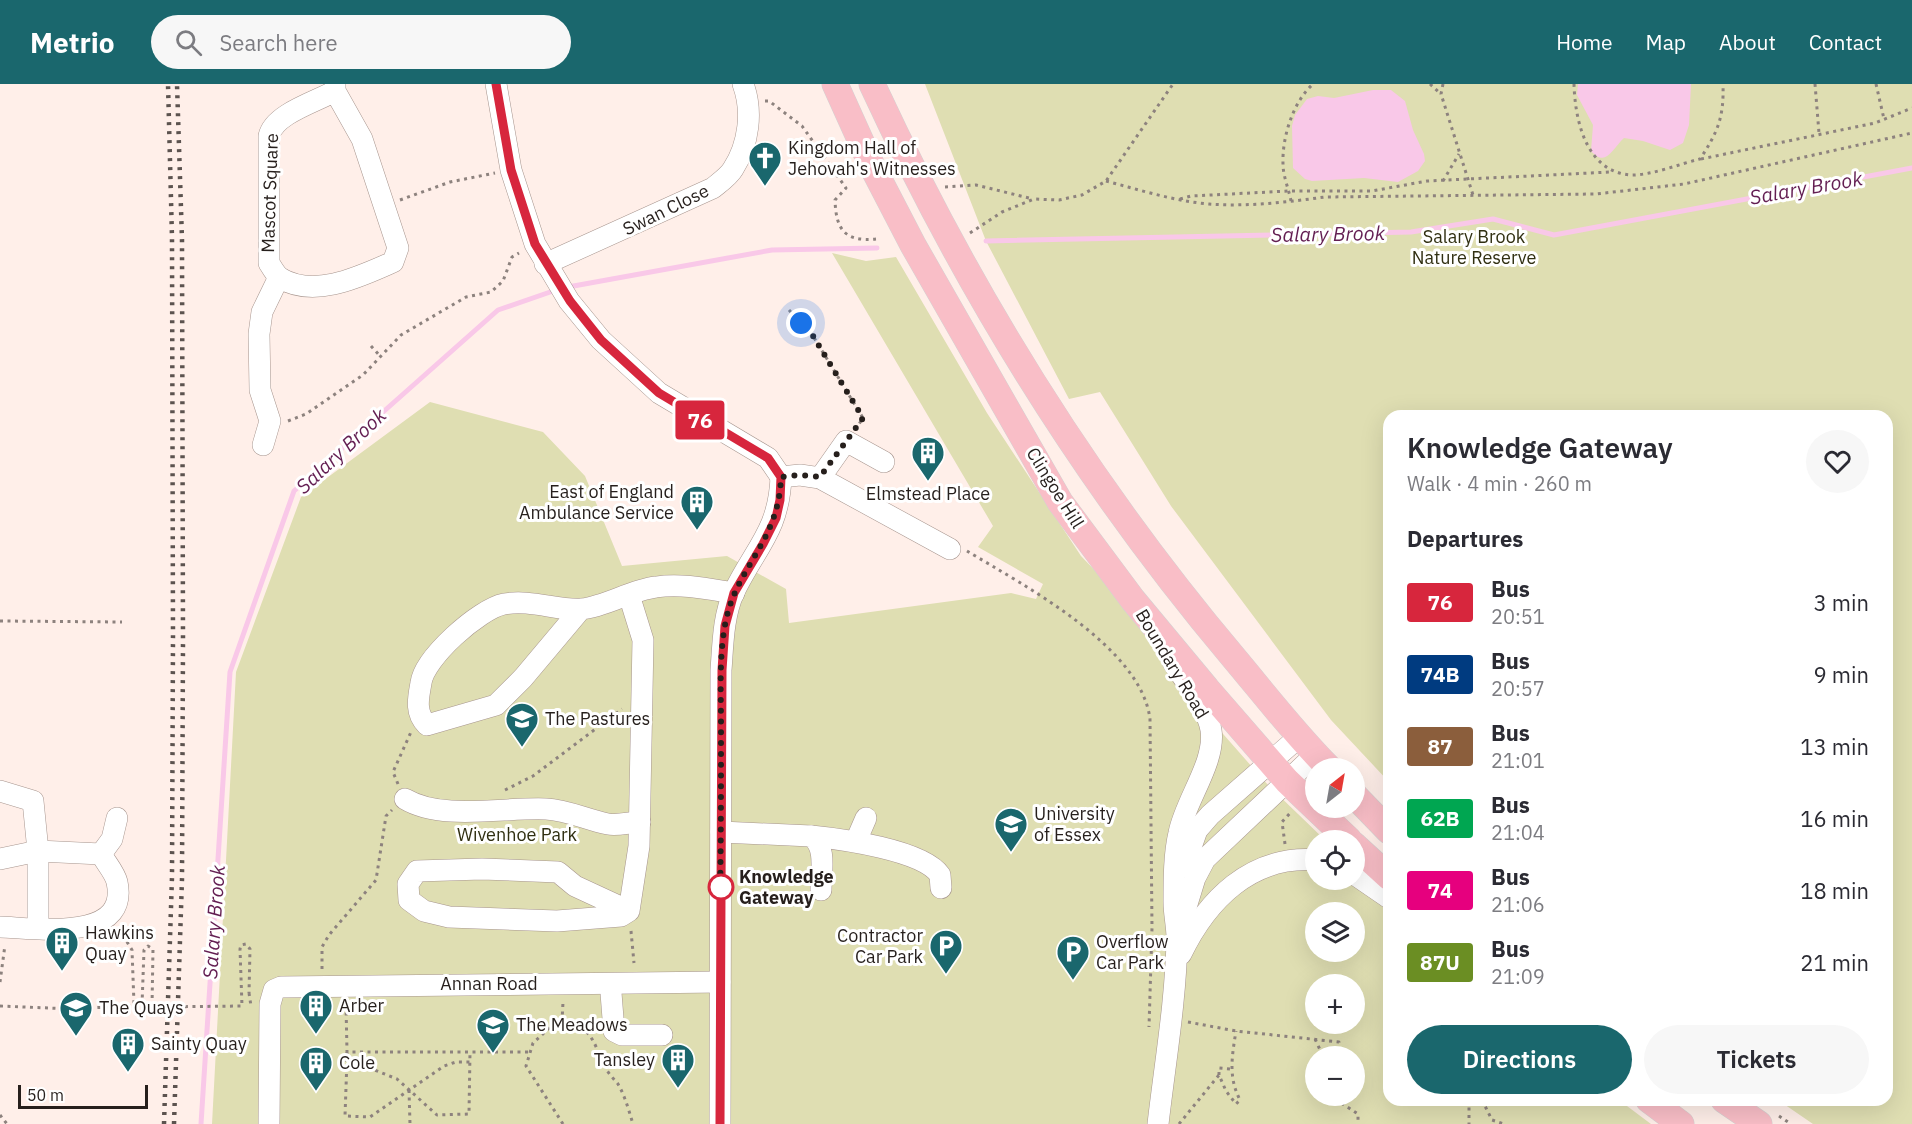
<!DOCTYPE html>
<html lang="en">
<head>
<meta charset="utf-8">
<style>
  body { margin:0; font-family:"IBM Plex Sans",sans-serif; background:#f7f7f7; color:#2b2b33; height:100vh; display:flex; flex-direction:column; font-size:22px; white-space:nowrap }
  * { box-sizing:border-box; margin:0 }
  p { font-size:20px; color:#7c7c81 }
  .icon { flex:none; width:33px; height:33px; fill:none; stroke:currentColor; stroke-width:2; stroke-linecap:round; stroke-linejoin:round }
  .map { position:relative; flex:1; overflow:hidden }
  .details { position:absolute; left:1383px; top:326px; width:510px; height:696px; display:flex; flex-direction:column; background:#fff; border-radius:18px; box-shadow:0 6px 24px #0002 }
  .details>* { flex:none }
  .badge { padding:0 12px; border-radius:4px; font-size:21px; line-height:39px }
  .needle { width:39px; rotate:31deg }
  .buttons { position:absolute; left:1305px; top:674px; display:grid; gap:12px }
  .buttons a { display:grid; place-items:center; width:60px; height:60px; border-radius:50%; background:#fff; box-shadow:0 6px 24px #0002; font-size:30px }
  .scale { position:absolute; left:18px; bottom:15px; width:130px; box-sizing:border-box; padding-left:6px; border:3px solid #261f1c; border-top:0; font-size:16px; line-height:21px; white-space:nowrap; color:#261f1c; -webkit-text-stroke:4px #fff; paint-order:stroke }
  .you { position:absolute; width:30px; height:30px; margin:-15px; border:4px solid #fff; border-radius:50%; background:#1a73e8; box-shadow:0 0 0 9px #1a73e833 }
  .map>.badge { position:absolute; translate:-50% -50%; box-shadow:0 0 0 3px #fff }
  h2 { padding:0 24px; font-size:22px; line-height:54px }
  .round { display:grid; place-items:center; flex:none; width:63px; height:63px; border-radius:32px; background:#f7f7f7 }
  .overview { display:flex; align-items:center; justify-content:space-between; height:102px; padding:0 24px }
  h1 { font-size:28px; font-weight:600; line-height:45px }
  .action { display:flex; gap:12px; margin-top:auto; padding:12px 24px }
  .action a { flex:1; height:69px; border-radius:36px; background:#1a676d; color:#fff; font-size:24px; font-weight:600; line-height:69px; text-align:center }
  .action a+a { background:#f7f7f7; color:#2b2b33 }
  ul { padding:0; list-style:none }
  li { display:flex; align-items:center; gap:18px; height:72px; padding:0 24px }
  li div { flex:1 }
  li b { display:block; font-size:22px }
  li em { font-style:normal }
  li .badge { min-width:66px; font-weight:700; text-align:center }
  header { display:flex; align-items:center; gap:36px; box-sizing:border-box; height:84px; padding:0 30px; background:#1a676d; color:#fff }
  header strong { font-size:28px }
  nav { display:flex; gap:33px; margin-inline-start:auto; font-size:21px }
  .search { width:420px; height:54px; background:#f7f7f7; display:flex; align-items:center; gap:15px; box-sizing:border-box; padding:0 21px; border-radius:33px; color:#7c7c81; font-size:22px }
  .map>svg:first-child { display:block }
</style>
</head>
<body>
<header>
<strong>Metrio</strong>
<div class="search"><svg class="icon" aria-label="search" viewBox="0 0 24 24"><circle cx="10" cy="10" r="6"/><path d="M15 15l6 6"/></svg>Search here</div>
<nav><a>Home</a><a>Map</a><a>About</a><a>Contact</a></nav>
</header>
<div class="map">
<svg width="1912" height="1040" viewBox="0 0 1912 1040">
  <rect width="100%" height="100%" fill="#ffefe9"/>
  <g fill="#dfdeb2" fill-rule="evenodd">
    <path d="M925 0H1912V1040H1813L1778 1016H1887V332H1389V698L1331 636 1171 422 1100 308 1069 315 986 157Z"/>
    <path d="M832 169 866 177 896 173 987 329 1081 472 1105 497 1187 609 1268 701 1325 756H1316V795H1354L1389 816V1016H1619L1651 1040H212L236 588 301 413 430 318 543 348 585 392 622 482 727 472 786 505 789 539 1011 509 1036 515 1043 500 978 463 993 442ZM1316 828H1354V867H1316ZM1316 900H1354V939H1316ZM1316 972H1354V1011H1316Z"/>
  </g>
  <g fill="#f9c8e8">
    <path d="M1578 0H1691L1689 41 1683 59 1670 66 1643 57 1624 54C1612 65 1606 84 1591 67L1593 41 1577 11Z"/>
    <path d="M1373 6H1391L1405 17 1413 46 1424 70 1425 77 1418 87 1398 98 1364 94 1312 97 1305 95 1293 84 1292 42 1295 31 1307 15 1318 12 1334 14Z"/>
  </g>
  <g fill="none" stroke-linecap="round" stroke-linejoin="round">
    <g stroke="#f9c8e8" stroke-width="5">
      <path d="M986 157 1411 148 1493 135 1554 151 1912 84"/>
      <path d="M568 203 772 166 877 164"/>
      <path d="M201 1040 230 588 294 407 498 226 556 206"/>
    </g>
    <g stroke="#a7958e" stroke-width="22">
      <g id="minor">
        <path d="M496 0 511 86 535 160 569 217 601 256 659 309 768 374 781 393"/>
        <path d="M335 7C315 18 274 30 269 52V179C272 184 276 191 280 194 315 215 361 192 393 178L398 164 362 55 335 7V0"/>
        <path d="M545 180 713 104C719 99 729 92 733 85 749 60 753 27 743 0"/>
        <path d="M263 361 270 337 260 306 259 250 262 228 279 193"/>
        <path d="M781 393 800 391 820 394 950 465"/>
        <path d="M820 394 846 357 884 378"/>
        <path d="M629 511 643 556 639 762 629 827 575 802 558 788 482 785 417 787 408 800 409 816 424 827 449 833 557 837 621 832 629 827"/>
        <path d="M581 525 523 594 496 621 427 641C415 629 418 615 421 599 424 574 479 525 504 520 531 515 558 527 582 525 607 522 631 506 656 503 681 499 709 505 734 509"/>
        <path d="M0 707 33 717 38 767V844"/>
        <path d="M405 715C442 737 504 723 546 725 568 726 587 736 608 740 618 742 630 738 640 738"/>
        <path d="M721 748 811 752C827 762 821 788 821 806"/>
        <path d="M811 752C841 755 923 766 940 791L941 804"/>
        <path d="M856 757 866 734"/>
        <path d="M101 770 112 755 117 734"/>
        <path d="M0 775 38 767 101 770C106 779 115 789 117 798 130 859 35 844 0 843"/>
        <path d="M1184 783 1197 746 1210 731 1300 652"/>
        <path d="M1354 790 1389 814"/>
        <path d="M1180 843 1195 794 1205 775 1315 671"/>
        <path d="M1181 870C1207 816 1251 771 1316 776"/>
        <path d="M611 909 614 947 622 951H662"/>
        <path d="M269 1040 270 920 274 906 281 903 720 898"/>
        <path d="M720 1040 721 586C723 561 723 532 734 508 755 464 779 447 781 393"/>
        <path d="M1158 1040C1165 979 1176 916 1177 854 1177 842 1174 830 1174 818 1174 796 1174 770 1179 749 1185 717 1216 678 1211 646 1208 625 1184 596 1173 578"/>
      </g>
    </g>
    <g stroke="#d4d2d2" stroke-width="27">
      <g id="major">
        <path d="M835 0 872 82 913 161 1060 418 1133 516 1207 605 1287 697 1349 756"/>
        <path d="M872 0C967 206 1088 401 1234 574 1265 611 1295 650 1329 684"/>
        <path d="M1354 711 1389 747"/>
        <path d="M1354 761 1389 793"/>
        <path d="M1649 1016 1681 1040"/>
        <path d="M1724 1016 1759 1040"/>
      </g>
    </g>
    <g stroke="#8d827e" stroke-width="3" stroke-dasharray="3 4.5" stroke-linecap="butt">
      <path d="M1430 0 1441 10"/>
      <path d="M1443 0 1441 10 1473 111"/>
      <path d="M1574 0C1575 38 1587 89 1632 91 1653 91 1679 80 1700 75 1718 48 1724 33 1723 0"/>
      <path d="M1815 0 1819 49"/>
      <path d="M1876 0 1884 35"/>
      <path d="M765 17H769L802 42 846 104 835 116C836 145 844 158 876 155"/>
      <path d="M1701 75 1875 39 1912 24"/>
      <path d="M1106 97C1140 106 1174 117 1209 120 1247 123 1288 118 1325 113L1596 110 1684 100 1912 49"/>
      <path d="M1443 97 1459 70"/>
      <path d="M945 103 976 101 1033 115"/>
      <path d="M1180 115 1191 112 1289 107H1372L1427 97 1611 88"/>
      <path d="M400 116 450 98 495 89"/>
      <path d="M1291 117C1289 106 1283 92 1283 80 1282 53 1293 18 1313 0"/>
      <path d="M970 149 1002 128 1034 115 1059 116 1082 111 1106 97 1173 0"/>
      <path d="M789 226 813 252 863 334 857 343"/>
      <path d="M371 262 380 272"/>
      <path d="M288 337 306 330 363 291 401 251 466 213 491 208 503 197 512 173 519 169"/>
      <path d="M967 467C1025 502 1141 563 1150 635L1152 844 1149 943"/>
      <path d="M0 537 122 538"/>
      <path d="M398 700 393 688 411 648"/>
      <path d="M505 706 533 692 622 625"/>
      <path d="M1285 760 1282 738 1291 728"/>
      <path d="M119 845 132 866 134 920"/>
      <path d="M631 847 634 879"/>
      <path d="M322 885V863L329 851 376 796 386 732 392 726"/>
      <path d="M0 898 5 861"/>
      <path d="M249 909 251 922"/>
      <path d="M346 921 347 968H528"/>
      <path d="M0 922 72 925 142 921"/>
      <path d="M562 938 563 918"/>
      <path d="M1188 938 1236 947 1339 958 1340 972"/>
      <path d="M1315 955 1323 972"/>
      <path d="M347 968V975L397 995 437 1031 469 1030 470 968"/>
      <path d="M347 975 345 1032 370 1033 444 982 456 978H470"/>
      <path d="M1219 991V984L1230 985"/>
      <path d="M409 1006 410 1040"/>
      <path d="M1329 1011 1358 1030V1040"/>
      <path d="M1469 1016V1040"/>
      <path d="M1482 1016 1492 1036 1504 1040"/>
      <path d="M0 1031 7 1040"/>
      <path d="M1779 1032 1791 1040"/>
      <path d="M563 1040 526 982 533 959 557 937C590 940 592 954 604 981 607 988 613 994 618 1000 625 1012 629 1027 633 1040"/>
      <path d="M1179 1040 1219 991 1226 1007 1236 1020 1240 1016C1228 993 1232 972 1236 947"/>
    </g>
    <use href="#minor" stroke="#fff" stroke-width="21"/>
    <use href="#major" stroke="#f9bec7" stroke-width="26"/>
    <g stroke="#5c534f" stroke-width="4.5" stroke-dasharray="3 6" stroke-linecap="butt">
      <path d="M164 1040 172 793 173 553 172 154 168 0"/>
      <path d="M174 1040 182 795 183 556 182 156 177 0"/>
    </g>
    <path stroke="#8d827e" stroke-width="3" stroke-dasharray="3 4.5" stroke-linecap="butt" d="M142 921 144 866 148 862 153 865 152 923 242 922 240 865 241 861 246 860 250 865 249 909"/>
  </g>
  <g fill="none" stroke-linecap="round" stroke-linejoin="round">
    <g stroke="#fff" stroke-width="14">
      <path id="line" d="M496 0 511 86 535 160 570 217 601 256 659 309 768 374 781 393 780 416 776 434 763 460 734 509 725 542 722 586 720 1040"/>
    </g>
    <use href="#line" stroke="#d7263d" stroke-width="9"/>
    <path stroke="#261f1c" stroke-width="6" stroke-dasharray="0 10.8" d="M721 803 720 812C721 756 721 699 721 642 721 609 719 574 725 541 735 483 779 459 781 393L800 391 820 393 863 334 813 252 801 239"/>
  </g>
  <defs>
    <g id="church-pin" transform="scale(1.725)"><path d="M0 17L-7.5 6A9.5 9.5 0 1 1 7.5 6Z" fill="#1a676d" stroke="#fff"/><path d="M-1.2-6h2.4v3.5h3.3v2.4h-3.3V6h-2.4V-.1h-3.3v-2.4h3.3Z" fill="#fff"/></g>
    <g id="building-pin" transform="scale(1.725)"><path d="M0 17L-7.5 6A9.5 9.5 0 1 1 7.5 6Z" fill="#1a676d" stroke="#fff"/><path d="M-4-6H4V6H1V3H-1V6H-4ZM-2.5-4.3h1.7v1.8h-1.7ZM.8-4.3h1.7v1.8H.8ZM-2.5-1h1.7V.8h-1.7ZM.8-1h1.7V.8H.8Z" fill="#fff"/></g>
    <g id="university-pin" transform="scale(1.725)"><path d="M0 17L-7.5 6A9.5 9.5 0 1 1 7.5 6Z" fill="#1a676d" stroke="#fff"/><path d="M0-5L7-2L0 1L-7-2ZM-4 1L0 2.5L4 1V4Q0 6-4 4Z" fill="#fff"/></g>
    <g id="parking-pin" transform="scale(1.725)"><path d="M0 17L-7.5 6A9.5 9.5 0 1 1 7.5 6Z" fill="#1a676d" stroke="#fff"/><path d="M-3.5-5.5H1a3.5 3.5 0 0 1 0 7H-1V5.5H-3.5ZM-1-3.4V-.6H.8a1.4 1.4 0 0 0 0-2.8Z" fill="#fff"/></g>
  </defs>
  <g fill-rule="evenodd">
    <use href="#church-pin" x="765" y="74"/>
    <use href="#building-pin" x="928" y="369"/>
    <use href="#building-pin" x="697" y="418"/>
    <use href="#university-pin" x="522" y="635"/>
    <use href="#university-pin" x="1011" y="740"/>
    <use href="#building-pin" x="62" y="859"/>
    <use href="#parking-pin" x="946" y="862"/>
    <use href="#parking-pin" x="1073" y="868"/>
    <use href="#building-pin" x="316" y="922"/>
    <use href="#university-pin" x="76" y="924"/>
    <use href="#university-pin" x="493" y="941"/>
    <use href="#building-pin" x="128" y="960"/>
    <use href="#building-pin" x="678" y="976"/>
    <use href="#building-pin" x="316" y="979"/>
  </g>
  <circle fill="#fff" stroke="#d7263d" stroke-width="3" cx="721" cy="803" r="12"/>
  <g text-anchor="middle" stroke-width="6" stroke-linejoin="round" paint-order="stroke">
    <g font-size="18" fill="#261f1c" stroke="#fff" text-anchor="start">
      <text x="788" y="70">Kingdom Hall of<tspan x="788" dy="21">Jehovah's Witnesses</tspan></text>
      <text x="674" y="414" text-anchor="end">East of England<tspan x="674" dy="21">Ambulance Service</tspan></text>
      <text x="928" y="416" text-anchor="middle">Elmstead Place</text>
      <text x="545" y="641">The Pastures</text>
      <text x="1034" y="736">University<tspan x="1034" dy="21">of Essex</tspan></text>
      <text x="85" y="855">Hawkins<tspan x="85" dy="21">Quay</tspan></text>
      <text x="923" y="858" text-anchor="end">Contractor<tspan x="923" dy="21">Car Park</tspan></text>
      <text x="1096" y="864">Overflow<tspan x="1096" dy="21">Car Park</tspan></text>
      <text x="339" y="928">Arber</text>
      <text x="99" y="930">The Quays</text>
      <text x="516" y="947">The Meadows</text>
      <text x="151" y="966">Sainty Quay</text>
      <text x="655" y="982" text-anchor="end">Tansley</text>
      <text x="339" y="985">Cole</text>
    </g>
    <g font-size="18" fill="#261f1c" stroke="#fff">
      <text transform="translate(270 109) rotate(-88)" y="6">Mascot Square</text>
      <text transform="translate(666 126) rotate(-26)" y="6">Swan Close</text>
      <text transform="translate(1055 404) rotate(58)" y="6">Clingoe Hill</text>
      <text transform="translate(1172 580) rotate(59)" y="6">Boundary Road</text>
      <text x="489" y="906">Annan Road</text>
    </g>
    <g font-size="18" fill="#302f11" stroke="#fff">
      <text x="1474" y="159">Salary Brook<tspan x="1474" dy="21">Nature Reserve</tspan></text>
      <text x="517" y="757">Wivenhoe Park</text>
    </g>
    <g font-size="18" font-weight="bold" fill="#261f1c" stroke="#fff" text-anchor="start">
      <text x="739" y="799">Knowledge<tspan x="739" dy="21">Gateway</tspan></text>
    </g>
    <g font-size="20" font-style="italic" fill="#631e52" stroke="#fff">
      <text transform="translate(1806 104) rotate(-10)" y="7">Salary Brook</text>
      <text transform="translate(1328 150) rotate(-1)" y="7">Salary Brook</text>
      <text transform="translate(341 367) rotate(-43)" y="7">Salary Brook</text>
      <text transform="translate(214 838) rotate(-86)" y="7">Salary Brook</text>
    </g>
  </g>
</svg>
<div class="buttons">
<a><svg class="needle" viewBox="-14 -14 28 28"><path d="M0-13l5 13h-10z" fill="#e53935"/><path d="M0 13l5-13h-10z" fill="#7c7c81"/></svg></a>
<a><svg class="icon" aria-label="locate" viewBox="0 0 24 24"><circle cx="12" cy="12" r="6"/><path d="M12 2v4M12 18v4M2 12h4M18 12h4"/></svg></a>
<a><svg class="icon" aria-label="layers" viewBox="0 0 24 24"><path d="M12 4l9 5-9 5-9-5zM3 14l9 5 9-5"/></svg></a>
<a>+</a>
<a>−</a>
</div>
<div class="scale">50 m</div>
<div class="you" style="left:801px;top:239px"></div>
<b class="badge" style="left:700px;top:336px;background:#d7263d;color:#fff">76</b>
<section class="details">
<div class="overview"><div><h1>Knowledge Gateway</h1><p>Walk · 4 min · 260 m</p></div><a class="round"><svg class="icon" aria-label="heart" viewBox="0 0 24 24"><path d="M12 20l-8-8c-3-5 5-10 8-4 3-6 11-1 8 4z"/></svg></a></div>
<h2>Departures</h2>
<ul>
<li><span class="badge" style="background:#d7263d;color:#fff">76</span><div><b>Bus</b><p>20:51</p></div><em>3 min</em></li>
<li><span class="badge" style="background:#003b80;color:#fff">74B</span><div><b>Bus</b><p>20:57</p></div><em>9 min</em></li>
<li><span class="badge" style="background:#8b5e3c;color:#fff">87</span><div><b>Bus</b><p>21:01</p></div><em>13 min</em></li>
<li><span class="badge" style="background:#00a651;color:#fff">62B</span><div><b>Bus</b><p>21:04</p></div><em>16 min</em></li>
<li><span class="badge" style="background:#e6007e;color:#fff">74</span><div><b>Bus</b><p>21:06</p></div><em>18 min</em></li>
<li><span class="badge" style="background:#6b8e23;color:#fff">87U</span><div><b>Bus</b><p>21:09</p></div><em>21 min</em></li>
</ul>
<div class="action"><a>Directions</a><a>Tickets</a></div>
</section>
</div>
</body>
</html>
